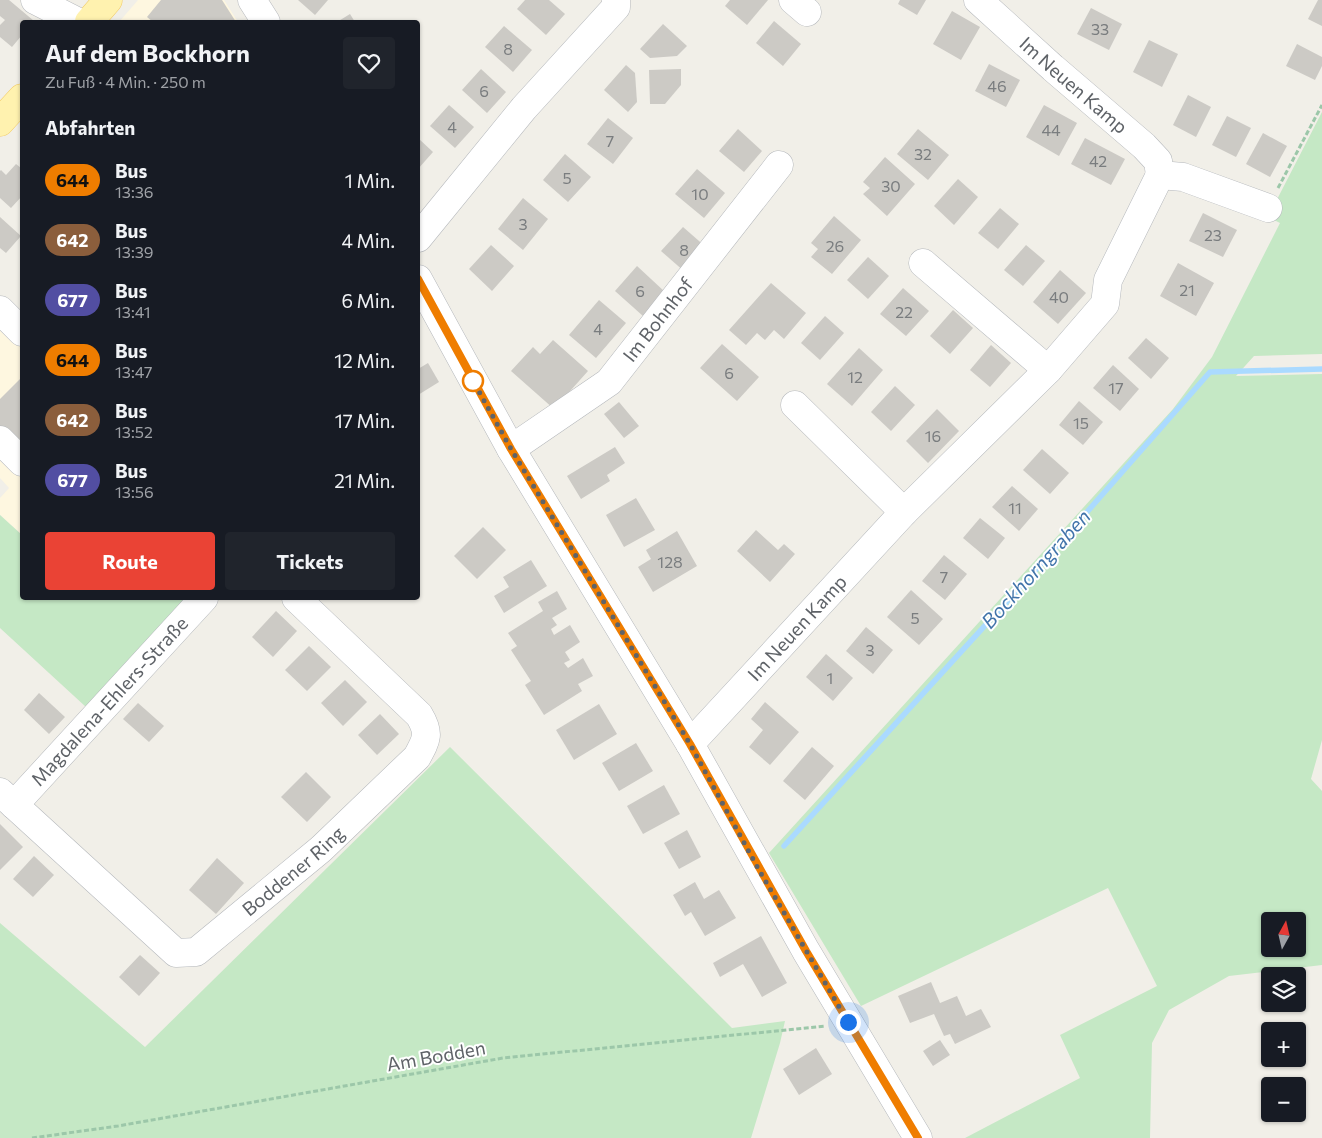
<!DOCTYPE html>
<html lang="de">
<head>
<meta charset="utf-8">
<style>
  body { margin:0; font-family:Commissioner,sans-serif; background:#20242c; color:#f1f3f6; height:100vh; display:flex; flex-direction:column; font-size:19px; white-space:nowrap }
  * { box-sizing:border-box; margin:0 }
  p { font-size:16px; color:#9ea1a6 }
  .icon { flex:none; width:28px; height:28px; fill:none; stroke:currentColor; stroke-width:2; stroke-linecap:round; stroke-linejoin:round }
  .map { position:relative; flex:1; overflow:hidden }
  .sheet { position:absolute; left:20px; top:20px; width:400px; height:580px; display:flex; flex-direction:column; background:#171b24; border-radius:5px; box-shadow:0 1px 4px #0004 }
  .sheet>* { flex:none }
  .badge { padding:0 10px; border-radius:16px; font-size:18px; line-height:32px }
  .needle { width:32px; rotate:8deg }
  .buttons { position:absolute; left:1261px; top:912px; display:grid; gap:10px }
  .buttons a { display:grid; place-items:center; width:45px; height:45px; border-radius:5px; background:#171b24; box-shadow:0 1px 4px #0004; font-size:25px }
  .you { position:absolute; width:25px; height:25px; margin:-12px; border:4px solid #fff; border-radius:50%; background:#1a73e8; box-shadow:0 0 0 8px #1a73e833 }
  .map>.badge { position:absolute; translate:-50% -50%; box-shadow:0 0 0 2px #fff }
  h2 { padding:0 25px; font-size:19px; line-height:45px }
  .round { display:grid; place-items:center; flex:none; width:52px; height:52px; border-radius:5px; background:#20242c }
  .headline { display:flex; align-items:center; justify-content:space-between; height:85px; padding:0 25px }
  h1 { font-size:24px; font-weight:700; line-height:38px }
  .action { display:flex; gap:10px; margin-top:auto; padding:10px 25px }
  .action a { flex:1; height:58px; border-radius:5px; background:#ea4335; color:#fff; font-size:20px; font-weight:700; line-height:58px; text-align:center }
  .action a+a { background:#20242c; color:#f1f3f6 }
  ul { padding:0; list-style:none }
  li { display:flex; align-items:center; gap:15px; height:60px; padding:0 25px }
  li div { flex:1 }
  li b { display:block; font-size:19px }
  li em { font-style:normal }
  li .badge { min-width:55px; font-weight:700; text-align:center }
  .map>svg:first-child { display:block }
</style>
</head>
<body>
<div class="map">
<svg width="1322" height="1138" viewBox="0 0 1322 1138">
  <rect width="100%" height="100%" fill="#f1efe8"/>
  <g fill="#fef7e0">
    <path d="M138 0H224L238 22H119Z"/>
    <path d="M0 324 22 346V535L0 515V498L9 488 0 478Z"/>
  </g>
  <g fill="#c5e8c5" fill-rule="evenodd">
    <path d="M1322 112V354L1254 356 1236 376 1322 374V740L1311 779 1322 791V965L1229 976 1169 1010 1152 1043 1150 1138H965L1080 1078 1060 1035 1157 986 1108 888 861 1006 769 853 1173 409 1212 357 1280 223 1268 217ZM1270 921H1298V949H1270Z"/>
    <path d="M0 515 22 535V598H188L86 707 0 628Z"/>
    <path d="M450 747 732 1028 785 1021 780 1043 751 1138H0V923L145 1047Z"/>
  </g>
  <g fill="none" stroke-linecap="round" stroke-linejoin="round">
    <path stroke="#aadaff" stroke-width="5.5" d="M784 846 1043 562 1210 372 1322 369"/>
  </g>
  <g fill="#cccac5">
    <path d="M0 0H9L34 21 22 22V35L12 47 0 37V25L5 20 0 16Z"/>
    <path d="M161 0H222L236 22H153L147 17Z"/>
    <path d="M298 0H328L315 15Z"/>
    <path d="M525 0H549L565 14 546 35 517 9Z"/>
    <path d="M730 0H768L747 25 725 6Z"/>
    <path d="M900 0H926L917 15 898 4Z"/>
    <path d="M1318 0H1322V26L1308 19Z"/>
    <path d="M1091 8 1122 24 1109 50 1077 34Z"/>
    <path d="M952 11 980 27 961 60 933 44Z"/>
    <path d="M350 14 355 22H337Z"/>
    <path d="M774 21 801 44 783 66 756 43Z"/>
    <path d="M663 24 687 46 677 56 650 58 640 49Z"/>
    <path d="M504 26 532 50 513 72 485 47Z"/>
    <path d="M1149 40 1178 54 1162 87 1133 72Z"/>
    <path d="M1297 44 1322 57V66L1315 80 1286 66Z"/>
    <path d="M989 64 1020 80 1006 107 975 91Z"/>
    <path d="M626 65 635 73 637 102 628 112 604 90Z"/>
    <path d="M481 69 506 92 487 113 462 90Z"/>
    <path d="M681 69V85L665 104H650L649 70Z"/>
    <path d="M1188 95 1211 107 1196 137 1173 125Z"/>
    <path d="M449 105 474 127 455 148 430 126Z"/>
    <path d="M1044 105 1077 123 1059 156 1026 137Z"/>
    <path d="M1227 116 1251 128 1236 157 1212 145Z"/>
    <path d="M608 118 633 138 613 164 587 144Z"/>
    <path d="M738 129 762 151 744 172 719 151Z"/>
    <path d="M918 129 949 155 928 180 897 154Z"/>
    <path d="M1263 133 1287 146 1270 177 1246 164Z"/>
    <path d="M418 138 433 152 418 169Z"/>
    <path d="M1085 138 1125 159 1111 185 1071 164Z"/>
    <path d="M565 154 591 177 568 202 543 180Z"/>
    <path d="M885 157 915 184 887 216 863 194 870 188 863 182Z"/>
    <path d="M16 164 21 168 22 166V196L11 208 0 198V171L1 170 6 175Z"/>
    <path d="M697 169 725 193 704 218 675 194Z"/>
    <path d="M958 179 978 197 954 225 934 206Z"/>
    <path d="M523 198 548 219 523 250 498 229Z"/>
    <path d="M1000 208 1019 224 998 249 978 233Z"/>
    <path d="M1203 213 1237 230 1223 257 1189 241Z"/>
    <path d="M834 216 861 240 832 274 811 257 818 249 811 243Z"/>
    <path d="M0 217 21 236 6 253 0 248Z"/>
    <path d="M683 227 707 248 685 272 661 251Z"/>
    <path d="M491 245 514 266 492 291 469 269Z"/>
    <path d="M1026 245 1045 261 1023 286 1004 270Z"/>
    <path d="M868 257 889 276 868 299 847 280Z"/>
    <path d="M1178 263 1214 283 1196 316 1160 296Z"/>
    <path d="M637 266 665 292 643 316 615 291Z"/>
    <path d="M1060 270 1086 293 1058 324 1033 302Z"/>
    <path d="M771 283 806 313 784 339 774 330 765 340 757 333 746 345 729 330Z"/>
    <path d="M903 288 929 311 906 336 880 314Z"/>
    <path d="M599 300 626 323 596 358 569 335Z"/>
    <path d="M953 310 973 328 950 354 930 336Z"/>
    <path d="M825 316 844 333 820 360 801 343Z"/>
    <path d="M1146 338 1169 358 1151 379 1128 358Z"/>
    <path d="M553 340 588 371 554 409 511 371 533 347 540 354Z"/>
    <path d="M722 344 759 377 737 401 700 368Z"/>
    <path d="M991 345 1011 363 990 387 970 370Z"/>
    <path d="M859 348 883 370 852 406 827 384Z"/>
    <path d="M428 363 439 382 418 395V369Z"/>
    <path d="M1113 365 1139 389 1120 411 1093 388Z"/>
    <path d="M22 377V452L0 429V399Z"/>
    <path d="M895 386 915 405 891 431 871 412Z"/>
    <path d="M1079 401 1103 422 1083 445 1059 425Z"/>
    <path d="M619 402 639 426 624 438 604 414Z"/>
    <path d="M937 409 959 431 928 463 906 441Z"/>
    <path d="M615 447 625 463 607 475 610 481 581 499 567 476Z"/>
    <path d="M1042 449 1069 473 1050 494 1023 470Z"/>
    <path d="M1012 486 1038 509 1019 531 992 507Z"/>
    <path d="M636 498 655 530 624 547 606 515Z"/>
    <path d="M980 518 1005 538 988 559 963 538Z"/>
    <path d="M483 527 506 550 477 579 454 556Z"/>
    <path d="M756 530 778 550 784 544 795 554 770 582 737 551Z"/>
    <path d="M677 531 697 566 653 592 638 567 651 559 646 550Z"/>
    <path d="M944 555 967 574 945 600 922 581Z"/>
    <path d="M531 560 547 586 504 613 494 596 509 587 503 577Z"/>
    <path d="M911 590 943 619 919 645 887 617Z"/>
    <path d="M557 591 567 609 552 618 557 625 551 629 554 635 570 625 580 642 565 652 570 660 564 663 568 668 583 658 593 676 578 684 582 691 544 715 525 685 531 681 511 650 517 646 508 633 543 611 538 602Z"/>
    <path d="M276 611 297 631 273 657 252 637Z"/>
    <path d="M866 627 893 650 873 674 846 651Z"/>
    <path d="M309 646 331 667 307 691 285 670Z"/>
    <path d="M826 654 853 678 833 701 806 677Z"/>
    <path d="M345 680 367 702 343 726 321 703Z"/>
    <path d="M39 693 65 717 49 734 24 710Z"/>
    <path d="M765 702 799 732 770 765 749 747 763 730 751 719Z"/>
    <path d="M138 703 164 726 149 742 123 719Z"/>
    <path d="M599 704 617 734 574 760 556 730Z"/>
    <path d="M380 714 399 734 377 755 358 735Z"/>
    <path d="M636 743 653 771 619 791 602 763Z"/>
    <path d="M812 747 834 766 805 800 783 781Z"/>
    <path d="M306 772 331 797 307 822 281 797Z"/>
    <path d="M664 785 680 814 643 834 627 806Z"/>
    <path d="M0 824 23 847 0 870Z"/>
    <path d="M687 830 701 857 679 869 664 843Z"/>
    <path d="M34 856 54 875 33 897 13 879Z"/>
    <path d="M217 858 244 883 216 914 189 890Z"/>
    <path d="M695 882 704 899 719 890 736 918 705 936 691 912 685 916 673 895Z"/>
    <path d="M761 936 787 983 762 997 743 964 720 977 713 963Z"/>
    <path d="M140 955 160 973 139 996 119 977Z"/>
    <path d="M931 982 940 1003 957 996 966 1016 981 1009 991 1027 955 1044 950 1034 944 1036 934 1014 910 1023 898 996Z"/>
    <path d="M940 1040 950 1055 933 1066 923 1051Z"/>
    <path d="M816 1048 832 1074 799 1095 783 1069Z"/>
  </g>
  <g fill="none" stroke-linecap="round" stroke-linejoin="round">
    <g stroke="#b5b8bc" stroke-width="29">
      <g id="minor">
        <path d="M35 0 78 22"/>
        <path d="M252 0 266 22"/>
        <path d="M793 0 807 12"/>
        <path id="s1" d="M978 0 1053 68 1144 146 1158 161 1160 175 1183 177 1268 208"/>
        <path d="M418 238 524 108 616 7V0"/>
        <path d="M923 263 1048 370"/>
        <path d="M418 279 511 449 690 744 806 951 918 1138"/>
        <path d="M0 310 22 332"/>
        <path d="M795 405 904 512"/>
        <path d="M0 440 22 462"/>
        <path id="s2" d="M511 449 609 382 779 165"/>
        <path id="s3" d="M690 744 904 512 1048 370 1105 304 1108 280 1160 175"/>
        <path id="s4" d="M0 792 176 953 196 952 321 849 417 757C427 739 430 733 419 715L296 598"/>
        <path id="s5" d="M14 805 204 598"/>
      </g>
    </g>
    <g stroke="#f2c960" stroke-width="29">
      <g id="major">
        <path d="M89 22 108 0"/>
        <path d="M0 122 22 98"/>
      </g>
    </g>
    <g stroke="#9cc7a9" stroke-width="3" stroke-dasharray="5 2.5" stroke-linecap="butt">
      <path d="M1278 188 1322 105"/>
      <path d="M32 1138 118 1126 503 1058 826 1026"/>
    </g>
    <use href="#minor" stroke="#fff" stroke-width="28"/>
    <use href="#major" stroke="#fff2af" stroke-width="28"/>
  </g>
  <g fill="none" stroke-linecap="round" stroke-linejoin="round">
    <g stroke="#fff" stroke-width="11">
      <path id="line" d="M418 279 511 449 690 744 806 951 918 1138"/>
    </g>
    <use href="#line" stroke="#ef7d00" stroke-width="8"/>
    <path stroke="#5f6368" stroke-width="5" stroke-dasharray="0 9" d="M473 381 472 379 511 449 690 744 759 870 848 1022"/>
  </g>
  <circle fill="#fff" stroke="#ef7d00" stroke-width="2.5" cx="473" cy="381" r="10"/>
  <g text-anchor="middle" stroke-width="4" stroke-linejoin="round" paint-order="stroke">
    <g font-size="16" fill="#7a7d7f">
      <text x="1100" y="35">33</text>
      <text x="508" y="55">8</text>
      <text x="997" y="92">46</text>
      <text x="484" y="97">6</text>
      <text x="452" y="133">4</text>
      <text x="1051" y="136">44</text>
      <text x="610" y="147">7</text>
      <text x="923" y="160">32</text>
      <text x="1098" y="167">42</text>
      <text x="567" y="184">5</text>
      <text x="891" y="192">30</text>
      <text x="700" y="200">10</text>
      <text x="523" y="230">3</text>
      <text x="1213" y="241">23</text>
      <text x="835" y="252">26</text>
      <text x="684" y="256">8</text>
      <text x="1187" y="296">21</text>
      <text x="640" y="297">6</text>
      <text x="1059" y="303">40</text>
      <text x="904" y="318">22</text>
      <text x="598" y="335">4</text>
      <text x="729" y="379">6</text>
      <text x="855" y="383">12</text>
      <text x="1116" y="394">17</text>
      <text x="1081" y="429">15</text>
      <text x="933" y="442">16</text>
      <text x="1015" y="514">11</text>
      <text x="670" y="568">128</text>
      <text x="944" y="583">7</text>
      <text x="915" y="624">5</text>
      <text x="870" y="656">3</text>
      <text x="830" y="684">1</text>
    </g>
    <g font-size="19" fill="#5f6368" stroke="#fff">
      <text dy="7" stroke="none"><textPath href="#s1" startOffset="128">Im Neuen Kamp</textPath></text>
      <text dy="7" stroke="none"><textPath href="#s2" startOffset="198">Im Bohnhof</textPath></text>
      <text dy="7" stroke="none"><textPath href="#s3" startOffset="158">Im Neuen Kamp</textPath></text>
      <text dy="7" stroke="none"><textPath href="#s5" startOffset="141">Magdalena-Ehlers-Straße</textPath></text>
      <text dy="7" stroke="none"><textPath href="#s4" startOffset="385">Boddener Ring</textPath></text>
      <text transform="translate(436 1056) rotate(-10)" y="7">Am Bodden</text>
    </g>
    <g font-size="20" font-style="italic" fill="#4174aa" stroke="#fff">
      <text transform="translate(1036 569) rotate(-48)" y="7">Bockhorngraben</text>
    </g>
  </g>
</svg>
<div class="buttons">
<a><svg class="needle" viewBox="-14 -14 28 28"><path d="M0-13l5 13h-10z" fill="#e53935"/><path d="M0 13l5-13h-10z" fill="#9ea1a6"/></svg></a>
<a><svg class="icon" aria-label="layers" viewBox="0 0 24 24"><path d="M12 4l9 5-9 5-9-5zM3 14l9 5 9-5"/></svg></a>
<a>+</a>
<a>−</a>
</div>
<div class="you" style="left:848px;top:1022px"></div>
<section class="sheet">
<div class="headline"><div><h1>Auf dem Bockhorn</h1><p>Zu Fuß · 4 Min. · 250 m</p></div><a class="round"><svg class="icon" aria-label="heart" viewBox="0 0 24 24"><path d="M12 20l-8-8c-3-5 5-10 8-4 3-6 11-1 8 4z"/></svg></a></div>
<h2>Abfahrten</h2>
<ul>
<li><span class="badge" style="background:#ef7d00;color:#111">644</span><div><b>Bus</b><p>13:36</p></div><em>1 Min.</em></li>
<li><span class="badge" style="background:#8b5e3c;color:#fff">642</span><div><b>Bus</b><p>13:39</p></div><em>4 Min.</em></li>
<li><span class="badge" style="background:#524ea2;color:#fff">677</span><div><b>Bus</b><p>13:41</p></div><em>6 Min.</em></li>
<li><span class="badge" style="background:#ef7d00;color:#111">644</span><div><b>Bus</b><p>13:47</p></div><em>12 Min.</em></li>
<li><span class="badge" style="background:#8b5e3c;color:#fff">642</span><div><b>Bus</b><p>13:52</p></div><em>17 Min.</em></li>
<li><span class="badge" style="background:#524ea2;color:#fff">677</span><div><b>Bus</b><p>13:56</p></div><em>21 Min.</em></li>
</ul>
<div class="action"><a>Route</a><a>Tickets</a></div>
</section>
</div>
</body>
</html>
